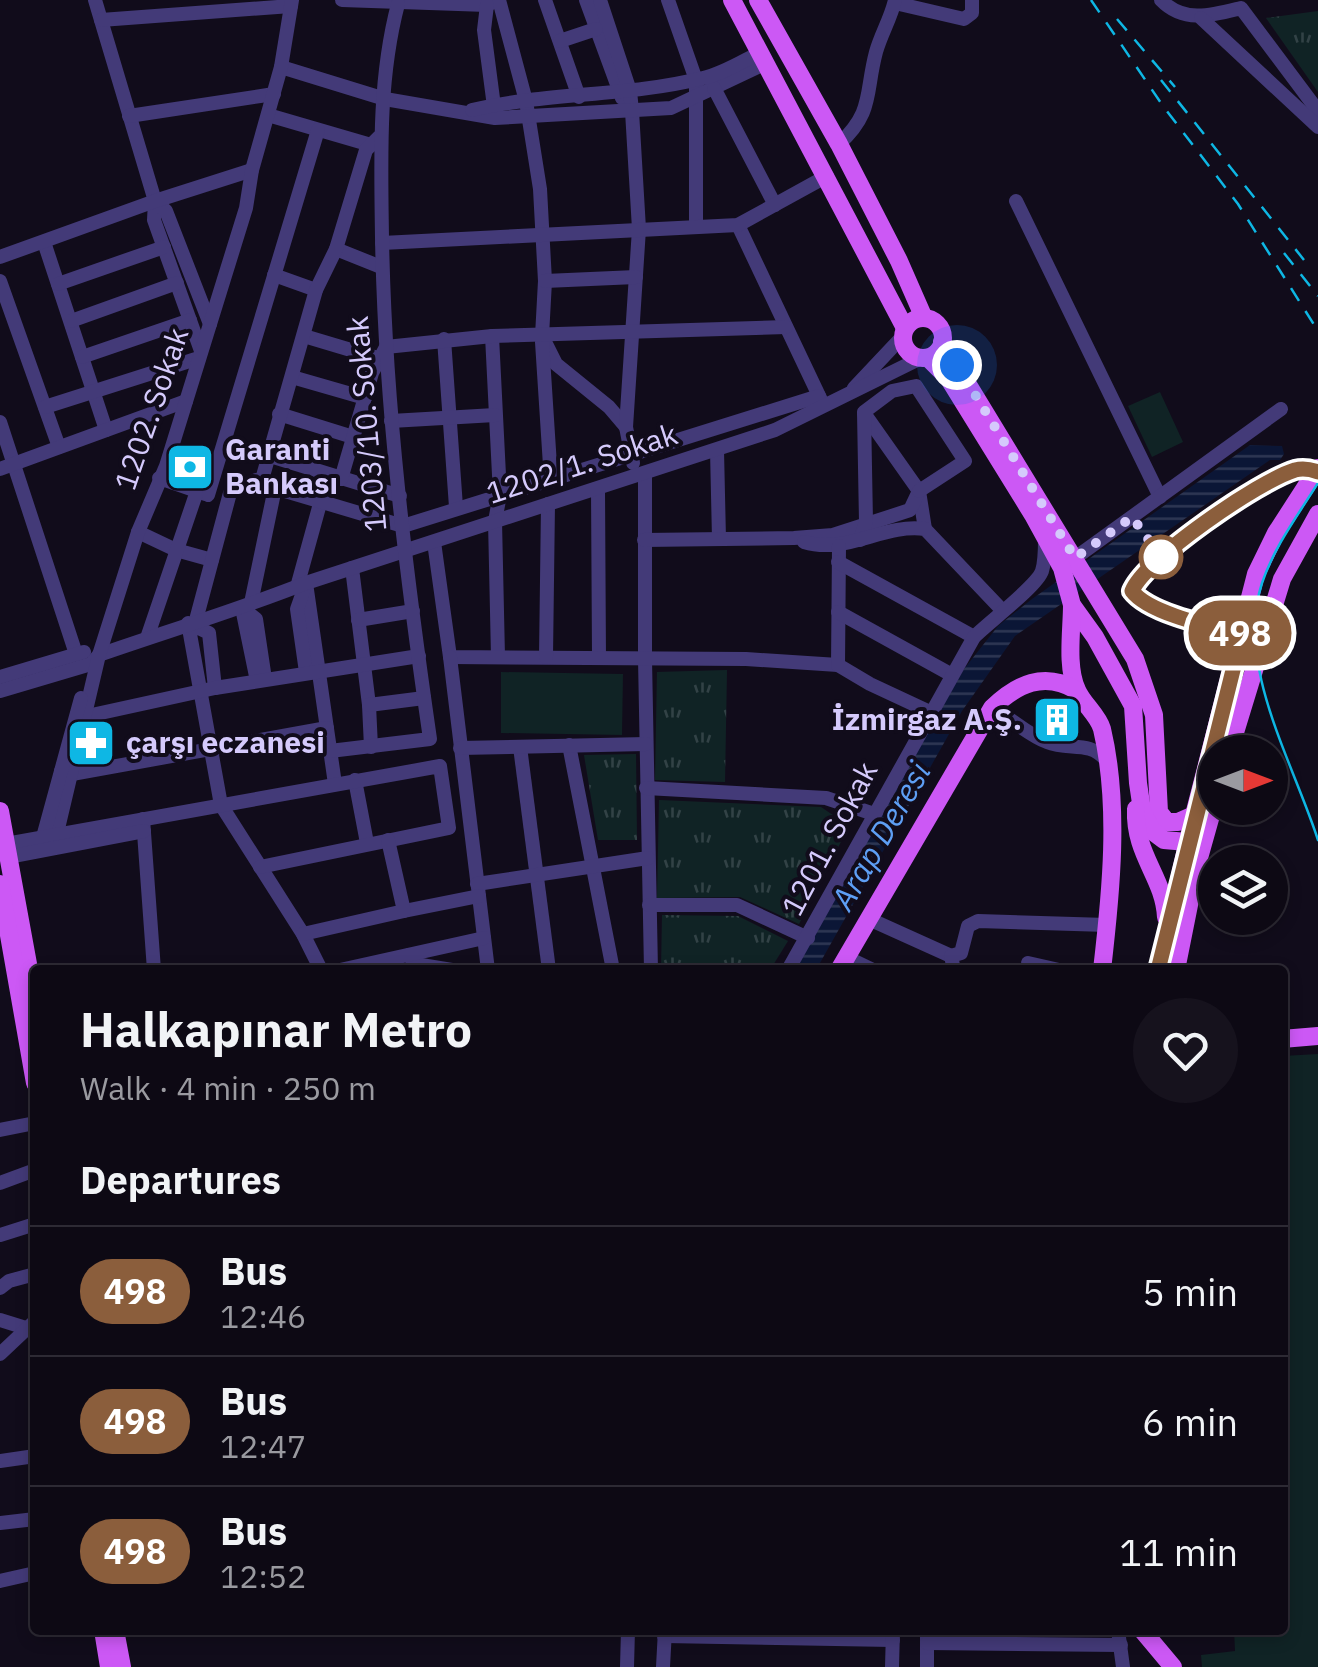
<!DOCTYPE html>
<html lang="en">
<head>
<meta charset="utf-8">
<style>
  body { margin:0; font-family:"IBM Plex Sans",sans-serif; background:#16121d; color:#f1f3f6; height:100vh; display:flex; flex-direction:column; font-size:38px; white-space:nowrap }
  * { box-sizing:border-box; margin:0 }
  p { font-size:32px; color:#9a9aa0 }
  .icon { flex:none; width:55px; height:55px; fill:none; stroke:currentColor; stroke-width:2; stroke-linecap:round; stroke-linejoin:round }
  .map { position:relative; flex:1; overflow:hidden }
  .panel { position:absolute; left:30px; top:965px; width:1258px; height:670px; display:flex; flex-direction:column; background:#0d0914; border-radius:10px; box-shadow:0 5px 15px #0003,0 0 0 2px #2d2a34 }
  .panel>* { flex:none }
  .badge { padding:0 20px; border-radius:32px; font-size:35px; line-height:65px }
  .needle { width:65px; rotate:90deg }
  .buttons { position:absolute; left:1198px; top:735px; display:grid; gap:20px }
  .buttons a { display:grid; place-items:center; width:90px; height:90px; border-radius:50%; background:#0d0914; box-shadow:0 5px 15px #0003,0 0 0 2px #2d2a34; font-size:50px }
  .you { position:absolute; width:50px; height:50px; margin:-25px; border:8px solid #fff; border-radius:50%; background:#1a73e8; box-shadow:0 0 0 15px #1a73e833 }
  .map>.badge { position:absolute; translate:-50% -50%; box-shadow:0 0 0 5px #fff }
  h2 { padding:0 50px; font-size:38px; line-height:90px }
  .round { display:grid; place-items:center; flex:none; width:105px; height:105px; border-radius:52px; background:#16121d }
  .summary { display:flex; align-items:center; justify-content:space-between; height:170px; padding:0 50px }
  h1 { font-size:48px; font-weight:700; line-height:75px }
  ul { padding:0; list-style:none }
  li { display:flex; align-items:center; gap:30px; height:130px; padding:0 50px; border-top:2px solid #2d2a34 }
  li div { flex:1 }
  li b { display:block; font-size:38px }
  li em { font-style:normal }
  li .badge { min-width:110px; font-weight:700; text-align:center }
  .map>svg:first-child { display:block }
</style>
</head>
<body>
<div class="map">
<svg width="1318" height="1667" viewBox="0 0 1318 1667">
  <defs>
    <pattern id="grass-tufts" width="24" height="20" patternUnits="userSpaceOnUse" patternTransform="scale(2.5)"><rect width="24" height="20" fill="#102325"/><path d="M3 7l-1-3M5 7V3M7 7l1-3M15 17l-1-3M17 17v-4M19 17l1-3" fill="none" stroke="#324246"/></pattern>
    <pattern id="water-rules" width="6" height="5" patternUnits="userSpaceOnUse" patternTransform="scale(2.5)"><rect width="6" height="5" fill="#0b1636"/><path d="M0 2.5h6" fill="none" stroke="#2e3754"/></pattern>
  </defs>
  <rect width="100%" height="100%" fill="#110c1b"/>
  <g fill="url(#grass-tufts)">
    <path d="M1318 11V92L1266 18Z"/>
    <path d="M727 670 725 782 655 780 657 672Z"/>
    <path d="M636 754 637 840H598L584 755Z"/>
    <path d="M659 800 821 807 849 826 799 924 740 897 657 898Z"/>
    <path d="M662 915 738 916 788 941 770 970H661Z"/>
  </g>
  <g fill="#102325">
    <path d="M1160 392 1183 442 1152 457 1128 406Z"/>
    <path d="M501 672 623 674 622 735 501 733Z"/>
    <path d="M1318 1054V1667H1202L1201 1655 1235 1651 1234 1630H1282L1283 1056Z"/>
  </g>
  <path fill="url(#water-rules)" d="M1250 445 1282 446 1284 454 1280 460H1270L1015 636 962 711 816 970H792L964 669 998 626 1032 599Z"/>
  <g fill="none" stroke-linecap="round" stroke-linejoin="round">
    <g stroke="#433a78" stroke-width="14">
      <path d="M95 0 155 201 154 220 201 351"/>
      <path d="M342 0 487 5 498 0"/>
      <path d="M499 0 526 101 540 189 545 281 542 336 556 364 609 407 626 427"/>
      <path d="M545 0 579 97"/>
      <path d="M586 0 622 98"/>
      <path d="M600 0 630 91 632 111 639 229 626 427 633 463"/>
      <path d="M668 0 696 80V227"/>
      <path d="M1161 0C1184 24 1213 15 1241 8L1318 111"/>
      <path d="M895 3 964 19 972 13V0"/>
      <path d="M487 5 484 30 495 114"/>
      <path d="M1201 18 1318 127"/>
      <path d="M101 20 291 6"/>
      <path d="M560 41 596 29"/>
      <path d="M281 67 385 99 495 118 671 108 764 64"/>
      <path d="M714 88 775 205"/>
      <path d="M472 110C548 92 627 97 703 78 722 74 741 62 759 53"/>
      <path d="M268 115 371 145"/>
      <path d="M129 116 274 94"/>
      <path d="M839 144C874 112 865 93 876 52 881 34 891 18 895 0"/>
      <path d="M155 201 166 211 210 324"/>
      <path d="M1016 201 1160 497"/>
      <path d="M738 225 821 400"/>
      <path d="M44 242 106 430"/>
      <path d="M382 243 738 225 827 176"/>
      <path d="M336 249 381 267"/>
      <path d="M0 257 155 201 252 170"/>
      <path d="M274 275 316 290"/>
      <path d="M0 281 59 447"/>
      <path d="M545 281 636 277"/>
      <path d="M58 284 164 247"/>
      <path d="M71 321 177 283"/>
      <path d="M304 336 381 359"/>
      <path d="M492 336 500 495 495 521 498 657"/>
      <path d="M444 339 456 507"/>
      <path d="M542 342 551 481"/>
      <path d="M82 357 190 320"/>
      <path d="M292 377 365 398"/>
      <path d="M854 388 903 336"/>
      <path d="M45 407 199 358"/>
      <path d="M864 413 919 491 925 529"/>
      <path d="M279 414 353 437"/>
      <path d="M391 421 495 415"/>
      <path d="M0 422 76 654"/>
      <path d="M717 450 719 539"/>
      <path d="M267 455 400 496"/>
      <path d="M0 469 186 401"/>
      <path d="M645 473V659L651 970"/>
      <path d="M159 478 205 494"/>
      <path d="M341 479 372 373 386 347 492 336 786 327"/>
      <path d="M261 483 316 290 336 249 366 150 379 137"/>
      <path d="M598 489 599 658"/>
      <path d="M208 495 318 130"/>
      <path d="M138 532 176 550 212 560"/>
      <path d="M644 540 794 538 833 535 910 510 919 491"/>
      <path d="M860 540 866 522 864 412 892 391 916 386 965 461 919 491"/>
      <path d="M434 542 450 657 746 659 838 665"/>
      <path d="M804 542C846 555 884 523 925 529L1001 609"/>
      <path d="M839 546 838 665 870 684 930 712"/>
      <path d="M1075 558 1281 409"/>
      <path d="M838 562 974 637"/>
      <path d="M352 568 369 705 371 747"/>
      <path d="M306 583 335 784"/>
      <path d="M297 587 321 500"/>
      <path d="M304 589 297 609 306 672"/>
      <path d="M251 603 275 488"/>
      <path d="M838 612 952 675"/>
      <path d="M196 620 230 493 256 480 275 488 403 526 819 396"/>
      <path d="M358 620 413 611"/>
      <path d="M147 638 196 494"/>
      <path d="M450 657 488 970"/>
      <path d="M546 657 548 504"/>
      <path d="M0 677 84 652"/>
      <path d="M257 681 242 608 256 619 265 679"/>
      <path d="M215 688 209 633 188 623 221 805 303 934 321 970"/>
      <path d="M0 691 91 664 99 655C168 631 238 610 306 583L775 430 921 358"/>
      <path d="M369 705 424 698"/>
      <path d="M992 708C1011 718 1028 735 1047 742 1069 751 1089 740 1106 760"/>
      <path d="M87 716 215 688 419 656"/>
      <path d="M569 745 613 970"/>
      <path d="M520 747 549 970"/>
      <path d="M460 748 646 744"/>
      <path d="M330 751 430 739C406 573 385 406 382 238 381 159 378 80 398 4"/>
      <path d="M61 771 72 774 327 728"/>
      <path d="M355 780 367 843"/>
      <path d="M646 788 826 798 874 814"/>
      <path d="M143 819 154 970"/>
      <path d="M57 833 99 655 138 532 166 466 246 208 252 170 281 67 292 0"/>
      <path d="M43 837 81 698"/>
      <path d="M6 844 440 766 449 828 260 867"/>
      <path d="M8 857 144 831"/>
      <path d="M477 884 648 858"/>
      <path d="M649 905H737L808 938"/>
      <path d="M404 911 479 896"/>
      <path d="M869 919 951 956"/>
      <path d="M303 934 404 911 388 840"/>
      <path d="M409 955 415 964 452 970"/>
      <path d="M846 957 873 970"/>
      <path d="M1028 963 1059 970"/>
      <path d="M340 970 484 938"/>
      <path d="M788 970 974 637C989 622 1037 586 1042 571 1045 562 1045 550 1045 539"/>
      <path d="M954 970 951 956 961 953 968 926 978 921 1107 925"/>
      <path d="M0 1130 35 1123"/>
      <path d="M0 1183 35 1170"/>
      <path d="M0 1235 35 1224"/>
      <path d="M0 1288 9 1281 35 1274"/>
      <path d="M0 1320 29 1329"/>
      <path d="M0 1354 35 1321"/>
      <path d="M0 1461 35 1456"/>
      <path d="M0 1523 35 1519"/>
      <path d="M0 1581 35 1573"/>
      <path d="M927 1630V1667"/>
      <path d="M1118 1630 1123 1667"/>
      <path d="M664 1636 893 1640"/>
      <path d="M927 1643 1121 1645"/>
      <path d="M627 1667 628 1630"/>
      <path d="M663 1667 665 1630"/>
      <path d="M892 1667 893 1630"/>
    </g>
    <g stroke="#cc58f5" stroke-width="18">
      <path d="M732 0 905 328"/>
      <path d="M758 0 839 144 899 261 924 318"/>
      <circle cx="923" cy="338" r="20"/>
      <path d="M942 342 1135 659 1154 715 1159 812 1167 822H1178L1194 815"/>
      <path d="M928 358 949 379 1033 515 1062 568 1072 605 1095 637 1133 706 1138 783 1142 810 1152 831 1164 840 1187 842 1197 837 1208 822"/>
      <path d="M1072 605C1072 630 1066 667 1077 690 1083 704 1098 715 1102 729 1120 805 1111 893 1102 970"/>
      <path d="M1229 752 1282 579 1318 514"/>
      <path d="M1136 809C1134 855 1164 877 1166 917"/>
      <path d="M0 811 35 1002"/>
      <path d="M0 884 35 1083"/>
      <path d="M839 970 992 708C1017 684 1044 671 1076 690"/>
      <path d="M1158 970 1194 815 1256 574 1276 533 1318 468"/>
      <path d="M1176 970 1197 865 1215 801"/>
      <path d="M1282 1039 1318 1036"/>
      <path d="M103 1630 109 1667"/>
      <path d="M115 1630 122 1667"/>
      <path d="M1142 1630 1173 1667"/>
    </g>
    <path stroke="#0eb7e4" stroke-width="2.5" d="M1318 483C1298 515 1274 547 1262 583 1235 665 1293 762 1318 840"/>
    <g stroke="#0eb7e4" stroke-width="2.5" stroke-dasharray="15 12" stroke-linecap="butt">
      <path d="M1091 0 1163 106 1238 204 1318 331"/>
      <path d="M1117 19 1175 87"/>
      <path d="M1161 80 1304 260"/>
      <path d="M1284 253 1318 296"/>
    </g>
  </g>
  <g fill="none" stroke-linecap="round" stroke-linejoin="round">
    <g stroke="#fff" stroke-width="22">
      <path id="line" d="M1158 970 1242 634C1214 627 1149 614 1132 591 1145 559 1259 481 1295 470 1303 468 1310 469 1318 472"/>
    </g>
    <use href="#line" stroke="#8b5e3c" stroke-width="15"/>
    <path stroke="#d5cafc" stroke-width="10" stroke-dasharray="0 18" d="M957 365 1075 558 1132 517 1161 557"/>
  </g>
  <defs>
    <g id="bank-square" transform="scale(2.5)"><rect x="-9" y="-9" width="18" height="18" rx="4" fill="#0eb7e4" stroke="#110c1b"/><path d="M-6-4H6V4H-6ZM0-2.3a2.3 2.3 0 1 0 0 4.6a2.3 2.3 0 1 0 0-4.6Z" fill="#fff"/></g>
    <g id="building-square" transform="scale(2.5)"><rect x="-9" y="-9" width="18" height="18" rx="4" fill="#0eb7e4" stroke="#110c1b"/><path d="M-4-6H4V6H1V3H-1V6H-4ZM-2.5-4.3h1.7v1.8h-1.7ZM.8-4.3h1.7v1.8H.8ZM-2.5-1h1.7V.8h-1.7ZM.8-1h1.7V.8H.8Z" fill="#fff"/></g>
    <g id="pharmacy-square" transform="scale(2.5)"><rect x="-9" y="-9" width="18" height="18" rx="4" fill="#0eb7e4" stroke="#110c1b"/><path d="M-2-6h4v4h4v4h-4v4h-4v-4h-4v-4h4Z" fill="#fff"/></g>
  </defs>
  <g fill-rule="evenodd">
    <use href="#bank-square" x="190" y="467"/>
    <use href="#building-square" x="1057" y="720"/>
    <use href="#pharmacy-square" x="91" y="743"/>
  </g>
  <circle fill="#fff" stroke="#8b5e3c" stroke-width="5" cx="1161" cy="557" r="20"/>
  <g text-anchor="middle" stroke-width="8" stroke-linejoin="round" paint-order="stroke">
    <g font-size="30" fill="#d5cafc" stroke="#110c1b">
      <text transform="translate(152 409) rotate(-71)" y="10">1202. Sokak</text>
      <text transform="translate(367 424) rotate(-95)" y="10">1203/10. Sokak</text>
      <text transform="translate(582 464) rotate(-18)" y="10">1202/1. Sokak</text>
      <text transform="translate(830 839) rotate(-62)" y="10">1201. Sokak</text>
    </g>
    <g font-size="30" font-weight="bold" fill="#d5cafc" stroke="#110c1b" text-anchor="start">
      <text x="225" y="460">Garanti<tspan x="225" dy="34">Bankası</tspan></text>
      <text x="1022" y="730" text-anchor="end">İzmirgaz A.Ş.</text>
      <text x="126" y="753">çarşı eczanesi</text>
    </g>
    <g font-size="32" font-style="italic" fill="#5e9ff5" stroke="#110c1b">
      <text transform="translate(881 836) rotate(-60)" y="11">Arap Deresi</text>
    </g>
  </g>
</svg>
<div class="buttons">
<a><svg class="needle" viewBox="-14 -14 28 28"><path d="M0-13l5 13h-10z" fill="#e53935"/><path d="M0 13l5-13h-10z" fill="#9a9aa0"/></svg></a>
<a><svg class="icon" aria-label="layers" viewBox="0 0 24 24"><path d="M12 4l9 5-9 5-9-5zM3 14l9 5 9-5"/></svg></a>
</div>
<div class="you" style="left:957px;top:365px"></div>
<b class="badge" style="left:1240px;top:633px;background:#8b5e3c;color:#fff">498</b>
<section class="panel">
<div class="summary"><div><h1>Halkapınar Metro</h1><p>Walk · 4 min · 250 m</p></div><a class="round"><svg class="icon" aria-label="heart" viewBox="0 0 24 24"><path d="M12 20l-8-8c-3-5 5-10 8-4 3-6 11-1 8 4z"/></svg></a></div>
<h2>Departures</h2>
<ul>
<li><span class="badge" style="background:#8b5e3c;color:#fff">498</span><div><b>Bus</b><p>12:46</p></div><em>5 min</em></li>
<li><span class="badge" style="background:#8b5e3c;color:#fff">498</span><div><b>Bus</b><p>12:47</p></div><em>6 min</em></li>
<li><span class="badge" style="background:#8b5e3c;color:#fff">498</span><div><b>Bus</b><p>12:52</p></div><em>11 min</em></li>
</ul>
</section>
</div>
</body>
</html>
